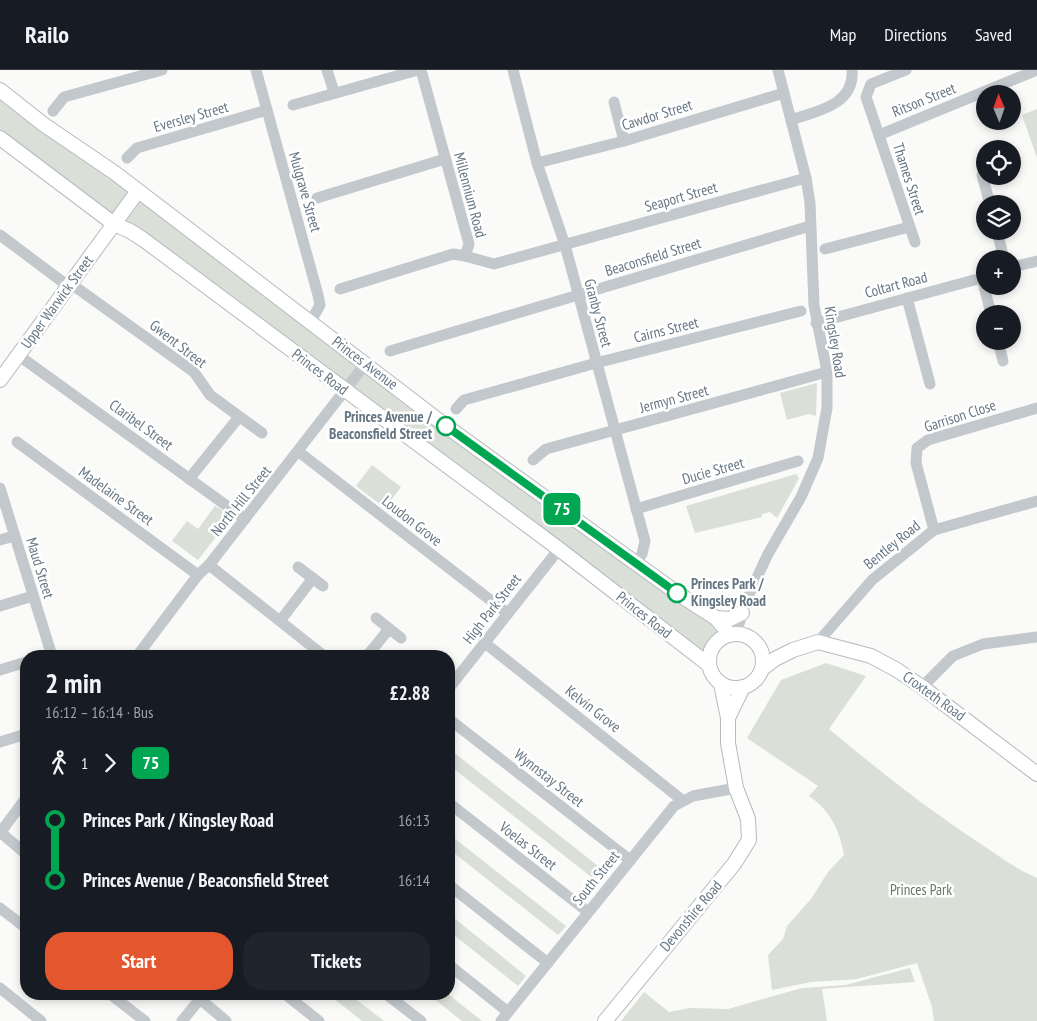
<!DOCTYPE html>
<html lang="en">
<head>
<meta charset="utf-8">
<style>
  body { margin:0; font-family:"PT Sans Narrow",sans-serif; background:#20242c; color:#f1f3f6; height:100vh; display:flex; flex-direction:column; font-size:19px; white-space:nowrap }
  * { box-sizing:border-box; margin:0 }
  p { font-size:16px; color:#9ea1a6 }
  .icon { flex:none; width:28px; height:28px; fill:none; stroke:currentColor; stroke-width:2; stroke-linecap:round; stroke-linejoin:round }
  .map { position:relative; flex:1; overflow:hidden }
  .details { position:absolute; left:20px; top:580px; width:435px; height:350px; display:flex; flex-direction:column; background:#171b24; border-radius:20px; box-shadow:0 2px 8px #0003 }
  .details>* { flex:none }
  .badge { padding:0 10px; border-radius:8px; font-size:18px; line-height:32px }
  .needle { width:32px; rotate:358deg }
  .buttons { position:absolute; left:976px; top:15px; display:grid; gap:10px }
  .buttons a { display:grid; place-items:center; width:45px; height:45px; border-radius:50%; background:#171b24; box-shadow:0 2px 8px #0003; font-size:25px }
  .map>.badge { position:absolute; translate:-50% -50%; box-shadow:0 0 0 2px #fff }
  .legs { display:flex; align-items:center; gap:8px; height:55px; padding:0 25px; font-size:16px }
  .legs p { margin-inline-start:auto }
  .overview { display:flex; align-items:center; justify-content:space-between; height:85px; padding:0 25px }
  h1 { font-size:28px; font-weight:800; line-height:38px }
  .action { display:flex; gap:10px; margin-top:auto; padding:10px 25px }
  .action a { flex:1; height:58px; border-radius:20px; background:#e4572e; color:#fff; font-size:20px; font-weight:800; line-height:58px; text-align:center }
  .action a+a { background:#20242c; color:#f1f3f6 }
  ul { padding:0 25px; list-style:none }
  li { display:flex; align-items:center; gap:18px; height:60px; font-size:19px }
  li i { display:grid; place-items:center; width:8px; height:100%; margin:0 6px; background:currentColor }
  li i::after { content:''; width:12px; height:12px; margin:-6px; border:4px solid; border-radius:50%; background:#171b24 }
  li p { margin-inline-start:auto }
  li:first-child i { background:linear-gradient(#0000 50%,currentColor 0) }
  li:last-child i { background:linear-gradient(currentColor 50%,#0000 0) }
  header { display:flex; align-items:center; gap:30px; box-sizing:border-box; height:70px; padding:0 25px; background:#171b24; border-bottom:1px solid #363941 }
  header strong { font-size:24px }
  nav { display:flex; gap:28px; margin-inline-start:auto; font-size:18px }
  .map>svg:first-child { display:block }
</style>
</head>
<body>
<header>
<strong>Railo</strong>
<nav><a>Map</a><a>Directions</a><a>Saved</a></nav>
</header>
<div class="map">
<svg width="1037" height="951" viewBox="0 0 1037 951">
  <rect width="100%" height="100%" fill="#fafaf8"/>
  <g fill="#dadfd7">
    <path d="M0 20 710 543 723 567 712 577 709 595 0 68Z"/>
    <path d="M1037 39V88L1022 45Z"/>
    <path d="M817 313 816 346 809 344 787 350 780 323Z"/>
    <path d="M372 395 401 417 385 438 356 416Z"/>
    <path d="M796 404 799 408 797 412 777 448 770 442 762 444V447L695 463 686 436Z"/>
    <path d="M215 436 232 446 198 490 172 471 187 451 198 459Z"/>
    <path d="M826 593 866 606 829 659C877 699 926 738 978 772 997 785 1016 799 1037 808V951H934L932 937 917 893 857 909 811 912 772 920 768 885 783 869 787 856 811 829 828 802 844 785C840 761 830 740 809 726L818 716 747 668 781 610Z"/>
    <path d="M452 681 607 803 599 813 449 695V684Z"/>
    <path d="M449 764 566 856 558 865 449 779Z"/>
    <path d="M449 844 526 906 518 916 449 861Z"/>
    <path d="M910 898 915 912 822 919 827 951H621L644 922 669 942 690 938 728 939 802 918 845 915Z"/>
    <path d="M328 924H349L384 951H362Z"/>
    <path d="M428 924H448L482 951H462Z"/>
  </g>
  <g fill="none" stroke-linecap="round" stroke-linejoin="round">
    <g stroke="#b5babe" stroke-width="16">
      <g id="major">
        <path d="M0 20 43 54 115 103 446 356 677 523 716 548 730 565"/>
        <path d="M0 68 114 154 130 161 144 170 559 479 709 595"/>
        <path d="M0 310 138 121"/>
        <path d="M716 548 730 549 742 543"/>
        <circle cx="736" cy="591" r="27"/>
        <path d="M762 599 775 589 793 580 818 572 871 586 897 600 922 617 1037 704"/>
        <path d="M728 648 743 617"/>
        <path d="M605 951 734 794 749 770 748 749 736 718 728 673V648L721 614"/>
      </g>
    </g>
    <g stroke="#c3c8cc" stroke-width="11">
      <path d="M256 0 318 225 320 235 311 251"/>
      <path d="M327 0 334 22"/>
      <path d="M421 0 469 174 465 186 494 194 806 108"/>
      <path d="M513 0 537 93 565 175 645 471 642 484 636 493"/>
      <path d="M906 0 871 14 866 27 915 172"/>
      <path d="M614 32 624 71"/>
      <path d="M293 35 418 0"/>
      <path d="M53 41 64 27 162 0"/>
      <path d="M791 50C817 41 855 35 852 0"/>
      <path d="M879 65 1037 0"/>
      <path d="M127 88 137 78 267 40"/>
      <path d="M537 93 624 71 784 23"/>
      <path d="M982 105 990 134"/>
      <path d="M317 128 445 89"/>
      <path d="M997 161 1004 189"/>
      <path d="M0 165 68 216"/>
      <path d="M825 179 909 157"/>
      <path d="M1012 197 1037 191"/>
      <path d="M982 208 991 244"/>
      <path d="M70 213 194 302 210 325 262 363"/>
      <path d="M340 219 453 184 465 186"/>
      <path d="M907 228 930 314"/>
      <path d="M816 253 985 207"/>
      <path d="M998 271 1003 291"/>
      <path d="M390 281 810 156"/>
      <path d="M18 285 245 449"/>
      <path d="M456 339 464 330 596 293 801 241"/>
      <path d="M17 372 198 505"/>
      <path d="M299 382 507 543"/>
      <path d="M533 390 546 379 827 302"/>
      <path d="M189 409 239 347"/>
      <path d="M0 418 52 586"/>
      <path d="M636 439 798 391"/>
      <path d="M934 460 916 393 917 378 928 370 1037 338"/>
      <path d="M0 470 14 466"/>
      <path d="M209 495 324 586"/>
      <path d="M298 497 323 516"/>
      <path d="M0 536 33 526"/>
      <path d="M376 548 401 568"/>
      <path d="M280 551 313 508"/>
      <path d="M736 564 746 531 768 484 801 427 818 388 827 338V302L814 235 810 133 806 108 778 0"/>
      <path d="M818 572 872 510 934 460 1037 431"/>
      <path d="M485 573 682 730"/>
      <path d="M137 586 198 505 209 495 366 293"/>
      <path d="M367 586 389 559"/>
      <path d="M0 600 26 592"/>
      <path d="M922 617 953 586 983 574 1037 567"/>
      <path d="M449 618 559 479"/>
      <path d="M449 649 630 790"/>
      <path d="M0 672 26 664"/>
      <path d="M449 733 588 842"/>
      <path d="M0 762 26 784"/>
      <path d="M0 763 26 728"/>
      <path d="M449 815 548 893"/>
      <path d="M0 838 26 858"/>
      <path d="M449 895 508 942"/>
      <path d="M0 918 41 951"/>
      <path d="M110 924 145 951"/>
      <path d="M194 924 226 951"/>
      <path d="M285 924 319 951"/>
      <path d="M386 924 421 951"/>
      <path d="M182 951 204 924"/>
      <path d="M501 951 674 736 693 726 736 718"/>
    </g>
    <use href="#major" stroke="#fff" stroke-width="14"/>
  </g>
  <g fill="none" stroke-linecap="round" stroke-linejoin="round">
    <g stroke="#fff" stroke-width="11">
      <path id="line-1" d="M446 356 677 523"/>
    </g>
    <use href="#line-1" stroke="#00a651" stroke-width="8"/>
  </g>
  <g fill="#fff" stroke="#00a651" stroke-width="2.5">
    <circle cx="446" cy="356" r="9"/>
    <circle cx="677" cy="523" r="9"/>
  </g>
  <g text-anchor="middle" stroke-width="5" stroke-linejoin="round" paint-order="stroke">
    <g font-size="15" fill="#657683" stroke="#fff">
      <text transform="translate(924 30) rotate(-22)" y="5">Ritson Street</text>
      <text transform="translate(657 45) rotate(-17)" y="5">Cawdor Street</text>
      <text transform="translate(191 47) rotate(-16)" y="5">Eversley Street</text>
      <text transform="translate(909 109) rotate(72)" y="5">Thames Street</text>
      <text transform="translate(305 122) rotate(74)" y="5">Mulgrave Street</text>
      <text transform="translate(470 125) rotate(75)" y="5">Millennium Road</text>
      <text transform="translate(681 127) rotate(-16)" y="5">Seaport Street</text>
      <text transform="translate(653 187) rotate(-17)" y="5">Beaconsfield Street</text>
      <text transform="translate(896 215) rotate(-15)" y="5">Coltart Road</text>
      <text transform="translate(57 232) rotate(-54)" y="5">Upper Warwick Street</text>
      <text transform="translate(598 243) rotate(75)" y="5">Granby Street</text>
      <text transform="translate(666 260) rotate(-14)" y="5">Cairns Street</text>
      <text transform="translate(835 272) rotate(81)" y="5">Kingsley Road</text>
      <text transform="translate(178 274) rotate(38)" y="5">Gwent Street</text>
      <text transform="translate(365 293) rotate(37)" y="5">Princes Avenue</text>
      <text transform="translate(320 302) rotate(37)" y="5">Princes Road</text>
      <text transform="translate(674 329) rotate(-15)" y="5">Jermyn Street</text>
      <text transform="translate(960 346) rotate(-18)" y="5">Garrison Close</text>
      <text transform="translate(141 355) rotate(36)" y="5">Claribel Street</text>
      <text transform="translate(713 401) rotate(-16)" y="5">Ducie Street</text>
      <text transform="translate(116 426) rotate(36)" y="5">Madelaine Street</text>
      <text transform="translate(241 431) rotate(-51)" y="5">North Hill Street</text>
      <text transform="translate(412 451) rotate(38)" y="5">Loudon Grove</text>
      <text transform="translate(892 475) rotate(-39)" y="5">Bentley Road</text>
      <text transform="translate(40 498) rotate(73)" y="5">Maud Street</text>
      <text transform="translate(492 539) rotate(-52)" y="5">High Park Street</text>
      <text transform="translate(644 545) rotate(38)" y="5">Princes Road</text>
      <text transform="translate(934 626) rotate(36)" y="5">Croxteth Road</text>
      <text transform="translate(593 639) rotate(38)" y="5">Kelvin Grove</text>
      <text transform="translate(549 708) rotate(38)" y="5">Wynnstay Street</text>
      <text transform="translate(528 776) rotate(38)" y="5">Voelas Street</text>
      <text transform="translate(596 808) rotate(-51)" y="5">South Street</text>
      <text transform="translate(691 846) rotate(-50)" y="5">Devonshire Road</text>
    </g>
    <g font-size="15" font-weight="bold" fill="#657683" stroke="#fff" text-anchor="end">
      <text x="432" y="352">Princes Avenue /<tspan x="432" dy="17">Beaconsfield Street</tspan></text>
      <text x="691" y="519" text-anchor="start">Princes Park /<tspan x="691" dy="17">Kingsley Road</tspan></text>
    </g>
    <g font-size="15" fill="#687a64" stroke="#fff">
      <text x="921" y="825">Princes Park</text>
    </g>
  </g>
</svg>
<div class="buttons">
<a><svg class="needle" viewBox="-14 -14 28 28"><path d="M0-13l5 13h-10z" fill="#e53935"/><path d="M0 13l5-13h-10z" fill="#9ea1a6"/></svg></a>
<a><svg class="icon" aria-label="locate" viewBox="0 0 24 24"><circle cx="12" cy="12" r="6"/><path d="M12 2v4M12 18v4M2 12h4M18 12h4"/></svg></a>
<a><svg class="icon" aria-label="layers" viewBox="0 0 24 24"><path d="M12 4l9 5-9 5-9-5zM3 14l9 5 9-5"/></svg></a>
<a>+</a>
<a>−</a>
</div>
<b class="badge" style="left:562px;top:439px;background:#00a651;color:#fff">75</b>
<section class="details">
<div class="overview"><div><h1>2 min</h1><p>16:12 – 16:14 · Bus</p></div><b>£2.88</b></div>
<div class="legs"><svg class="icon" aria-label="walk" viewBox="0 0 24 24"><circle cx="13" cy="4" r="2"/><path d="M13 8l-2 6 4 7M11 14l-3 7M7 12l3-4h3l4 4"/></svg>1<svg class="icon" aria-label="forward" viewBox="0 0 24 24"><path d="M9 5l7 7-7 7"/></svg><b class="badge" style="background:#00a651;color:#fff">75</b></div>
<ul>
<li><i style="color:#00a651"></i><b>Princes Park / Kingsley Road</b><p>16:13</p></li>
<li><i style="color:#00a651"></i><b>Princes Avenue / Beaconsfield Street</b><p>16:14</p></li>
</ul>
<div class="action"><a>Start</a><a>Tickets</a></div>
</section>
</div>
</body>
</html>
